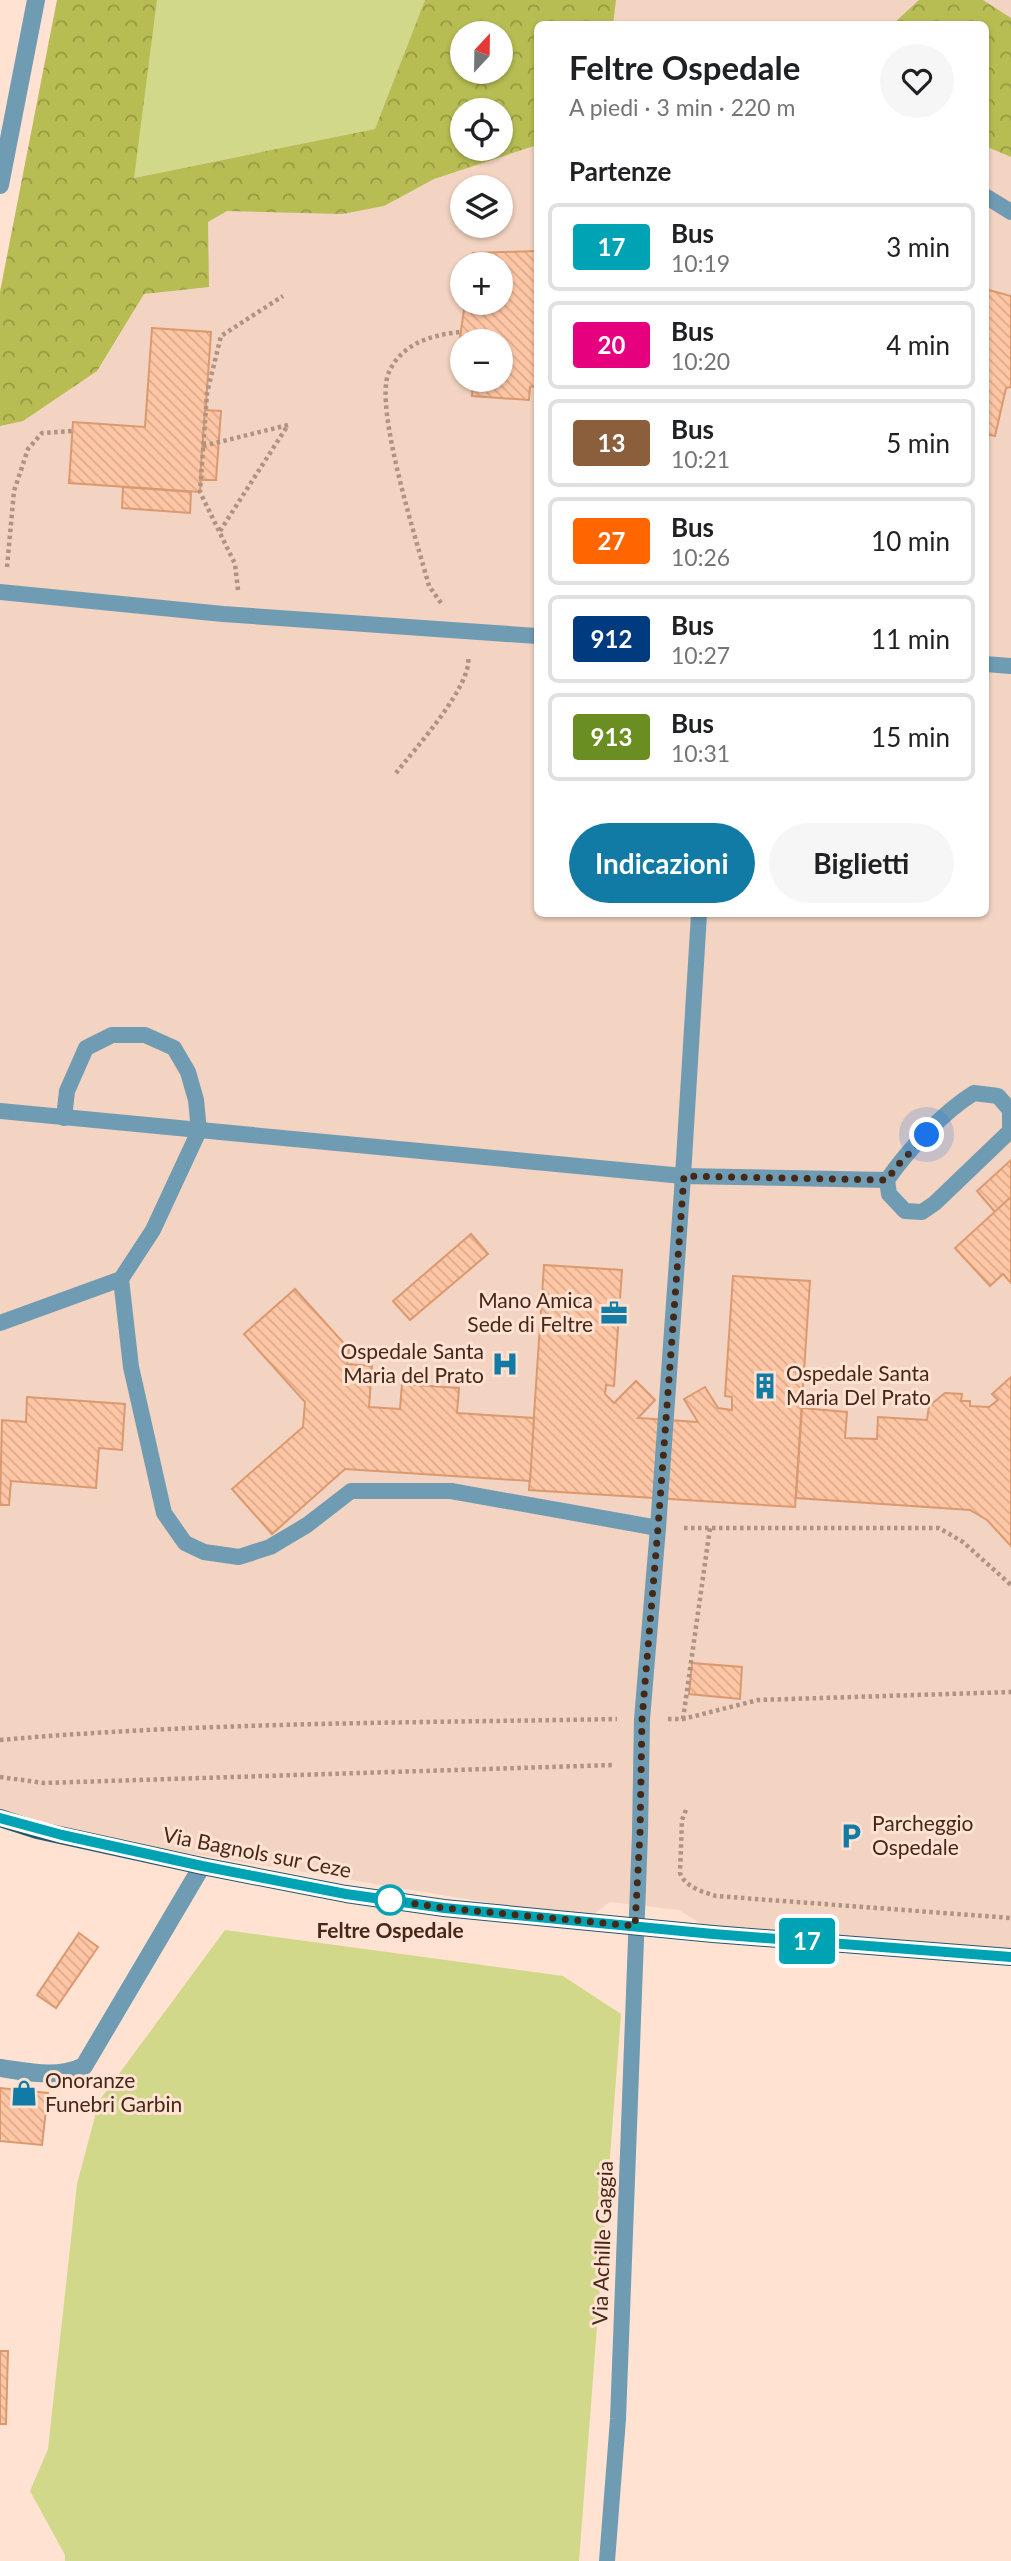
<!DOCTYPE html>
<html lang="it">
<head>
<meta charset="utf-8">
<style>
  body { margin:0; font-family:Lato,sans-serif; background:#f6f6f6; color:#202124; height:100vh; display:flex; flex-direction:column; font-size:26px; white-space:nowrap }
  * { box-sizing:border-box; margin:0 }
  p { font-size:23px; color:#757577 }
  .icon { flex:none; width:38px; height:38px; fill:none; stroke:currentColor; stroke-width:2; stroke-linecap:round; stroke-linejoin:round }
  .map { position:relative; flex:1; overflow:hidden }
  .side { position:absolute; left:534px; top:21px; width:455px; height:896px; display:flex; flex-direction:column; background:#fff; border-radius:10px; box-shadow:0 2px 5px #0004 }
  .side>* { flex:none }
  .badge { padding:0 14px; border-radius:5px; font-size:24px; line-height:46px }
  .needle { width:46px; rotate:22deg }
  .buttons { position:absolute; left:450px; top:21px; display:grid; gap:14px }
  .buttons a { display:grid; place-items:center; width:63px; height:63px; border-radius:50%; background:#fff; box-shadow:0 2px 5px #0004; font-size:35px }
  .you { position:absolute; width:35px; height:35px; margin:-18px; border:5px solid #fff; border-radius:50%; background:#1a73e8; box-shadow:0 0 0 10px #1a73e833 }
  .map>.badge { position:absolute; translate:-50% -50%; box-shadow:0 0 0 4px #fff }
  h2 { padding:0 35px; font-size:26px; line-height:63px }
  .round { display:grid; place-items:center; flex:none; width:74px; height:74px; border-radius:37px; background:#f6f6f6 }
  .head { display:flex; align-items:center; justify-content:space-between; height:119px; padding:0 35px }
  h1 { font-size:33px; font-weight:700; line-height:52px }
  .button { display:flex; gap:14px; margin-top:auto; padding:14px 35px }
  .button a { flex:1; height:80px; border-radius:42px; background:#117ba5; color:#fff; font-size:28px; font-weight:700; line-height:80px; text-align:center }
  .button a+a { background:#f6f6f6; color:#202124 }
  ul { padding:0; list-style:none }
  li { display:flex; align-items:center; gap:21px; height:88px; margin:0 14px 10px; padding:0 21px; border:4px solid #e0e0e0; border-radius:10px }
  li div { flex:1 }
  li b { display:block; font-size:26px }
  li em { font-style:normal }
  li .badge { min-width:77px; font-weight:700; text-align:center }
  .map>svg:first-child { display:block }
</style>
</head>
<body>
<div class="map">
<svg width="1011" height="2561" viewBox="0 0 1011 2561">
  <defs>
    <pattern id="forest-crowns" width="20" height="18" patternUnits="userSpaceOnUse" patternTransform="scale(1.75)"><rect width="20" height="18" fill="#b7bd52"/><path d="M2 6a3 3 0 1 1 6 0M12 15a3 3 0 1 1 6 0" fill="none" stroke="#969a43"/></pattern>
    <pattern id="building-back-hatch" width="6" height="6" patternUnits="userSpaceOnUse" patternTransform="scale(1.75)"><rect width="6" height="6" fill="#fec6a5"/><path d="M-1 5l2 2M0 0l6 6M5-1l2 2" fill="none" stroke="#dbaa8d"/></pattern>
  </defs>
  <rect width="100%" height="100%" fill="#ffe2d2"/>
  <path fill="#f3d3c1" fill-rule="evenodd" d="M57 0H1011V1958L716 1933 679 1910 610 1902 587 1919 50 1830 0 1814V292ZM537 24H985V914H537ZM462 33H500V72H462ZM462 110H500V149H462ZM462 187H500V226H462ZM462 264H500V303H462ZM462 341H500V380H462Z"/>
  <g fill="#d1d889">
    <path d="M157 0H425L375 129 133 178Z"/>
    <path d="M225 1930 563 1976 621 2014 579 2561H65V2555L30 2491 48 2449 77 2184 99 2101Z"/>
  </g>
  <g fill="url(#forest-crowns)" fill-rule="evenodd">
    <path d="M57 0H157L134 178 375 129 425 0H616L613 24H537V145L434 179 384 206 342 214 227 211 208 222 209 287 144 294 97 371 23 421 0 426V292ZM462 33H500V72H462ZM462 110H500V149H462Z"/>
    <path d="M919 0H983L1011 18V157L985 146V24H893Z"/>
  </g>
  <g fill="url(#building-back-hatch)" stroke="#db9970" stroke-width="2">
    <path d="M537 251V386L530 387 529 400 472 396 473 380H500V341H462V344H459L465 303H500V264H471L473 253Z"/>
    <path d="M985 289 1011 296V387L1006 388 995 436 985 434Z"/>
    <path d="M152 328 211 332 200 492 69 483 73 422 145 427Z"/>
    <path d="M205 410 221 411 216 480H200Z"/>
    <path d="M123 487 191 492 190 513 122 508Z"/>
    <path d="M1011 1160V1197L995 1212 977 1191Z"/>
    <path d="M1011 1197V1283L1003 1274 990 1286 955 1248Z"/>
    <path d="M471 1234 488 1254 410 1320 393 1301Z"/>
    <path d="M544 1265 622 1270 614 1386 606 1385 605 1394 614 1403 636 1381 655 1400 638 1418 698 1422 684 1399 705 1387 718 1408 732 1410V1397L725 1396 733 1276 810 1281 795 1507 529 1490Z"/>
    <path d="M295 1289 349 1349 347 1364 372 1366 369 1407 400 1409 402 1384 459 1388 457 1413 534 1418 530 1481 345 1469 272 1534 232 1489 303 1427 305 1402 244 1334Z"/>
    <path d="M1011 1377V1546L987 1520 970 1510 796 1498 802 1408 847 1412 845 1438 877 1439 878 1417 927 1420 929 1406 945 1393 962 1394 961 1401H970V1406L989 1407 998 1400 992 1394Z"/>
    <path d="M27 1397 125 1404 122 1450 99 1448 96 1488 11 1481 9 1505H0L2 1420 26 1422Z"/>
    <path d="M692 1663 742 1667 740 1699 689 1694Z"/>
    <path d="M79 1933 98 1947 56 2008 37 1995Z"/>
    <path d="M0 2088 48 2093 42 2145 0 2141Z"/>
    <path d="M0 2351H8L6 2424H0Z"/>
  </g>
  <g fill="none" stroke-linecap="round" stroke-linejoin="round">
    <g stroke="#af9383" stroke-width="4.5" stroke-dasharray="3.5 3.5" stroke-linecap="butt">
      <path d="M203 446 288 425 220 531"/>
      <path d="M7 567 14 491 28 449 42 433 73 431"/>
      <path d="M238 590 235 564 200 492 207 393 221 336 283 296"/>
      <path d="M441 603 429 586C418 545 373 406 389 372 402 343 432 335 460 332"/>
      <path d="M396 773C414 750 473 685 468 657"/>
      <path d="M684 1528H939L963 1542 1011 1585"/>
      <path d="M668 1719H683L758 1700 1011 1692"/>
      <path d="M683 1719 710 1528"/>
      <path d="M0 1740C205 1722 411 1723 617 1719"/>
      <path d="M0 1777 44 1783 613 1765"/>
      <path d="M686 1810 682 1820 680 1873C685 1887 703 1892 716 1896L1011 1918"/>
    </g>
    <g stroke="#6f9bb3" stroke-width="16">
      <path d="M985 196 1011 212"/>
      <path d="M0 592 223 614 537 636"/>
      <path d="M985 664 1011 666"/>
      <path d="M974 1093 998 1096 1010 1110V1131L935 1203 922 1212 905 1211 889 1194 887 1180C908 1150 943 1112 974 1093Z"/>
      <path d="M0 1111 683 1176 887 1180"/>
      <path d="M121 1279 131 1367 164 1513 185 1543 204 1552 239 1557 270 1547 307 1525 351 1491H451L658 1528"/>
      <path d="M0 1323 121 1279 153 1230 199 1131 196 1100 188 1072 174 1048 145 1035H112L86 1048 67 1091 64 1118"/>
      <path d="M607 2561 618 2419 640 1833 642 1719 658 1528 683 1176 699 914"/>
    </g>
    <g stroke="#6f9bb3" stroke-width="18">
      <path d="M0 185 36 0"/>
      <path d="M0 2068C29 2072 57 2079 84 2066L202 1866"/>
    </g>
    <path stroke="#24566e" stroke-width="18" d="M0 1818 37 1830 202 1866 346 1894 444 1908 713 1934 1011 1957"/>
  </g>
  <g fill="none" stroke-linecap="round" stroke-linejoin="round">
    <g stroke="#fff" stroke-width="16">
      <path id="line" d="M0 1818 62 1835 202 1866 346 1894 444 1908 713 1934 1011 1957"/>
    </g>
    <use href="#line" stroke="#00a3b4" stroke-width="10"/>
    <path stroke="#442918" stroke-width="7" stroke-dasharray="0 12.6" d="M390 1900 444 1908 635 1926 640 1833 642 1719 658 1528 684 1176 887 1180 897 1166 927 1135"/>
  </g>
  <defs>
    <g id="office-bare" transform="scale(2.1)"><path d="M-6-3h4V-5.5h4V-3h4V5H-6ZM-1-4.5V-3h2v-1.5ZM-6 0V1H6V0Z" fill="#117ba5" stroke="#ffe2d2" stroke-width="2.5" paint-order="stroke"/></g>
    <g id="hospital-bare" transform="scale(2.1)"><path d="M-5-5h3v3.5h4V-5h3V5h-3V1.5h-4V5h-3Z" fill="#117ba5" stroke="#ffe2d2" stroke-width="2.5" paint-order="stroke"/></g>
    <g id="building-bare" transform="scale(2.1)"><path d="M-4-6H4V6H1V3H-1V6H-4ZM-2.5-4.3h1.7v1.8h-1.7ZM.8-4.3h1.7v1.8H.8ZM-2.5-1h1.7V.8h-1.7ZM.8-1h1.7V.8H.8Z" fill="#117ba5" stroke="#ffe2d2" stroke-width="2.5" paint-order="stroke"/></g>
    <g id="parking-bare" transform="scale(2.1)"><path d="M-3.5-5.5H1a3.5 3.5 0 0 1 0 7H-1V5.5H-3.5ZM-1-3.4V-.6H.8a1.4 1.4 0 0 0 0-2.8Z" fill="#117ba5" stroke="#ffe2d2" stroke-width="2.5" paint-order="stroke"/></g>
    <g id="shop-bare" transform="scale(2.1)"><path d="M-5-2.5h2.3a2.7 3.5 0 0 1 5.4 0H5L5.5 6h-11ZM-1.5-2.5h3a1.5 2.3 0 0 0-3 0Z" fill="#117ba5" stroke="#ffe2d2" stroke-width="2.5" paint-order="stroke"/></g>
  </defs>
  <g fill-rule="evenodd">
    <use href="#office-bare" x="614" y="1313"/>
    <use href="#hospital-bare" x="505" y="1364"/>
    <use href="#building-bare" x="765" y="1386"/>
    <use href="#parking-bare" x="851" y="1836"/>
    <use href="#shop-bare" x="24" y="2093"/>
  </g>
  <circle fill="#fff" stroke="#00a3b4" stroke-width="3.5" cx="390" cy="1900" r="14"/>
  <g text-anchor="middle" stroke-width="6" stroke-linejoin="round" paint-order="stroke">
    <g font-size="21" fill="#442918" stroke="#ffe2d2" text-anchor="start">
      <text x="593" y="1308" text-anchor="end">Mano Amica<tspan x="593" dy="24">Sede di Feltre</tspan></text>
      <text x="484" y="1359" text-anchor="end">Ospedale Santa<tspan x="484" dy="24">Maria del Prato</tspan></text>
      <text x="786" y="1381">Ospedale Santa<tspan x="786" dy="24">Maria Del Prato</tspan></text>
      <text x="872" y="1831">Parcheggio<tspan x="872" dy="24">Ospedale</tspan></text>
      <text x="45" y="2088">Onoranze<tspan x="45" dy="24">Funebri Garbin</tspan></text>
    </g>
    <g font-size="21" fill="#442918" stroke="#ffe2d2">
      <text transform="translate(257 1853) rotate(11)" y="7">Via Bagnols sur Ceze</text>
      <text transform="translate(603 2243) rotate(-88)" y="7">Via Achille Gaggia</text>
    </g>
    <g font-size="21" font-weight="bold" fill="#442918" stroke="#ffe2d2">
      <text x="390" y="1938">Feltre Ospedale</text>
    </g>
  </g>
</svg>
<div class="buttons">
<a><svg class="needle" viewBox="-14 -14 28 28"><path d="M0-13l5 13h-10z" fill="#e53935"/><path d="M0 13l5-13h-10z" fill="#757577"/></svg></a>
<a><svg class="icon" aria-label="locate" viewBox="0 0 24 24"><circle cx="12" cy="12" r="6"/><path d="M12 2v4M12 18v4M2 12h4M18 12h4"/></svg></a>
<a><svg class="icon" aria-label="layers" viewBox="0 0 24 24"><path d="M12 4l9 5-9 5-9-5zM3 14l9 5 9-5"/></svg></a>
<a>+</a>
<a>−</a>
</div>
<div class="you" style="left:927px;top:1135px"></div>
<b class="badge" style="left:807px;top:1941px;background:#00a3b4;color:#fff">17</b>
<section class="side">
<div class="head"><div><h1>Feltre Ospedale</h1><p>A piedi · 3 min · 220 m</p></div><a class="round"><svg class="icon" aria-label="heart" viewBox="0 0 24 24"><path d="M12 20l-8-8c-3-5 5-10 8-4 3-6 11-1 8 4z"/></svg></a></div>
<h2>Partenze</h2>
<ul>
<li><span class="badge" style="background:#00a3b4;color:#fff">17</span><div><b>Bus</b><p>10:19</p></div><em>3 min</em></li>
<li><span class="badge" style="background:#e6007e;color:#fff">20</span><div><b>Bus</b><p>10:20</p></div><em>4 min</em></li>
<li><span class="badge" style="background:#8b5e3c;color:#fff">13</span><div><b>Bus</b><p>10:21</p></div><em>5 min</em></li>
<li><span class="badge" style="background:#f60;color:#fff">27</span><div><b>Bus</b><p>10:26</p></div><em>10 min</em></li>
<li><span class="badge" style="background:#003b80;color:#fff">912</span><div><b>Bus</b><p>10:27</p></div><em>11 min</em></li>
<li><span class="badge" style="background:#6b8e23;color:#fff">913</span><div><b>Bus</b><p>10:31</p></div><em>15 min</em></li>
</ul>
<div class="button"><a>Indicazioni</a><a>Biglietti</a></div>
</section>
</div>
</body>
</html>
